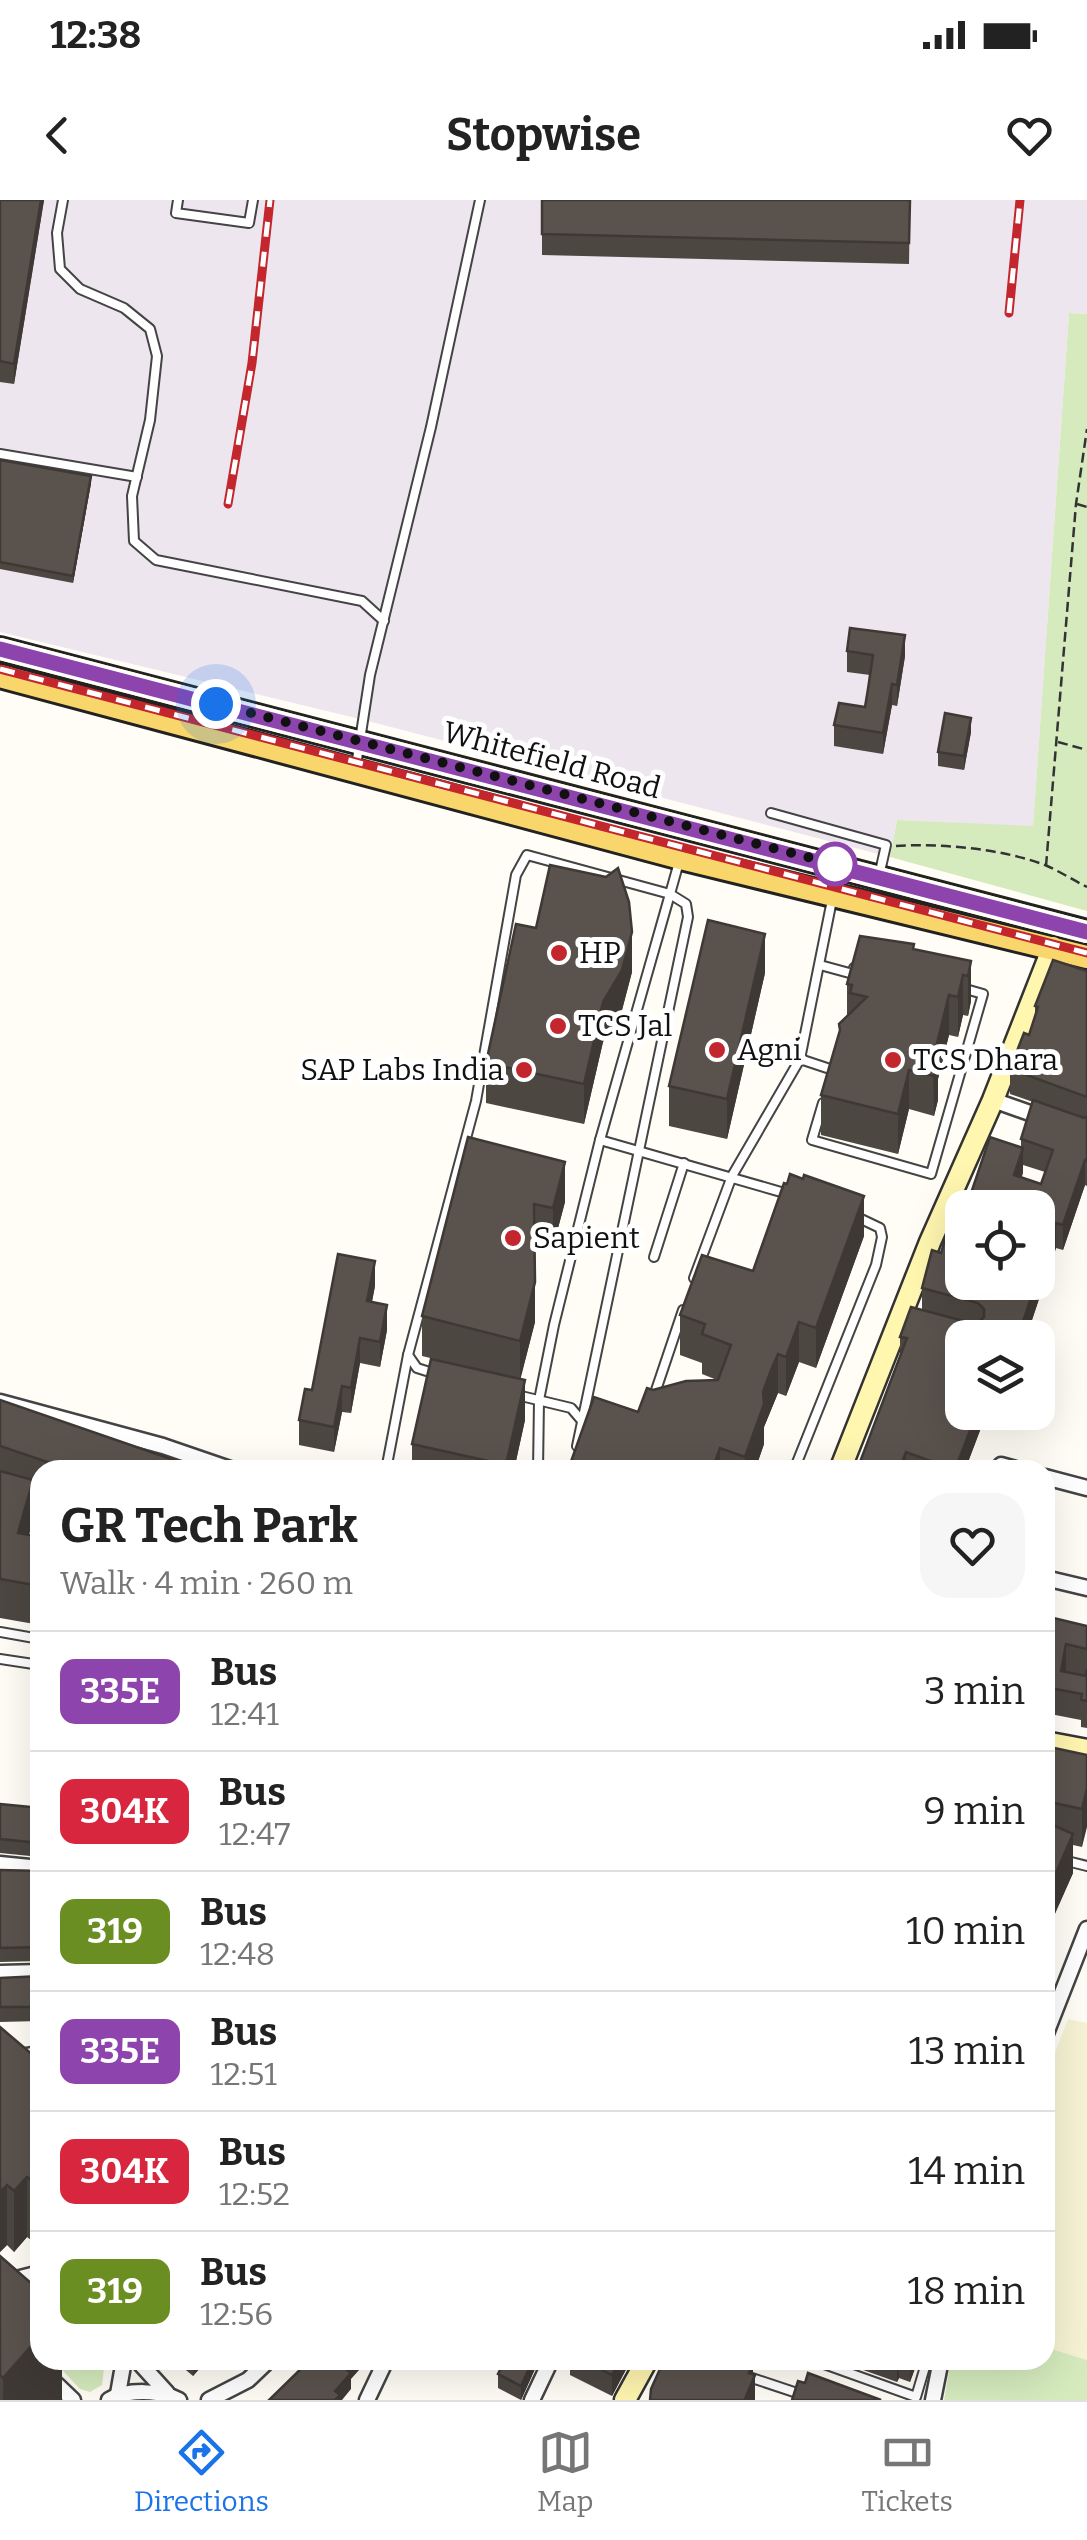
<!DOCTYPE html>
<html lang="en">
<head>
<meta charset="utf-8">
<style>
  body { margin:0; font-family:Bitter,serif; background:#f6f6f6; color:#222; height:100vh; display:flex; flex-direction:column; font-size:38px; white-space:nowrap }
  * { box-sizing:border-box; margin:0 }
  p { font-size:32px; color:#767676 }
  .icon { flex:none; width:55px; height:55px; fill:none; stroke:currentColor; stroke-width:2; stroke-linecap:round; stroke-linejoin:round }
  .map { position:relative; flex:1; overflow:hidden }
  .sheet { position:absolute; left:30px; top:1260px; width:1025px; height:910px; display:flex; flex-direction:column; background:#fff; border-radius:30px; box-shadow:0 10px 40px #0002 }
  .sheet>* { flex:none }
  .badge { padding:0 20px; border-radius:15px; font-size:35px; line-height:65px }
  .tools { position:absolute; left:945px; top:990px; display:grid; gap:20px }
  .tools a { display:grid; place-items:center; width:110px; height:110px; border-radius:20px; background:#fff; box-shadow:0 10px 40px #0002; font-size:50px }
  .you { position:absolute; width:50px; height:50px; margin:-25px; border:8px solid #fff; border-radius:50%; background:#1a73e8; box-shadow:0 0 0 15px #1a73e833 }
  .map>.badge { position:absolute; translate:-50% -50%; box-shadow:0 0 0 5px #fff }
  .round { display:grid; place-items:center; flex:none; width:105px; height:105px; border-radius:30px; background:#f6f6f6 }
  .overview { display:flex; align-items:center; justify-content:space-between; height:170px; padding:0 30px }
  h1 { font-size:48px; font-weight:700; line-height:75px }
  ul { padding:0; list-style:none }
  li { display:flex; align-items:center; gap:30px; height:120px; padding:0 30px; border-top:2px solid #e0e0e0 }
  li div { flex:1 }
  li b { display:block; font-size:38px }
  li em { font-style:normal }
  li .badge { min-width:110px; font-weight:700; text-align:center }
  .status { display:flex; justify-content:space-between; align-items:center; height:70px; padding:0 50px; background:#fff; direction:ltr }
  .status svg { height:28px; fill:currentColor }
  header { display:flex; justify-content:space-between; align-items:center; height:130px; padding:0 30px; background:#fff; font-size:45px; font-weight:700 }
  .tab-bar { display:flex; justify-content:space-around; align-items:center; height:140px; border-top:2px solid #e0e0e0; background:#fff; font-size:28px; color:#767676 }
  .tab-bar a { display:grid; justify-items:center; gap:5px }
  .tab-bar .on { color:#1a73e8 }
  .map>svg:first-child { display:block }
</style>
</head>
<body>
<div class="status"><b>12:38</b><svg viewBox="0 0 49 12"><path d="M0 12V9h3v3zM5 12V6h3v6zM10 12V3h3v9zM15 12V0h3v12zM26 1h20v11H26zM47 4h2v5h-2z"/></svg></div>
<header><svg class="icon" aria-label="back" viewBox="0 0 24 24"><path d="M15 5l-7 7 7 7"/></svg>Stopwise<svg class="icon" aria-label="heart" viewBox="0 0 24 24"><path d="M12 20l-8-8c-3-5 5-10 8-4 3-6 11-1 8 4z"/></svg></header>
<div class="map">
<svg width="1087" height="2200" viewBox="0 0 1087 2200">
  <rect width="100%" height="100%" fill="#fffdf5"/>
  <path fill="#eee6ef" d="M0 0H1087V114L1069 113 1033 627 897 620 890 657 364 520 0 432Z"/>
  <path fill="#f6f3d4" d="M1068 1819 1087 1823V2160L1045 2147V1879Z"/>
  <g fill="#d5ebbd">
    <path d="M1069 113 1087 114V711L890 657 897 620 1033 626Z"/>
    <path d="M1045 2147 1087 2160V2200H944L951 2160H1045Z"/>
    <path d="M53 2160H105L102 2185 90 2192 80 2189Z"/>
  </g>
  <g fill="none" stroke-linecap="round" stroke-linejoin="round">
    <g stroke="#444" stroke-width="12">
      <g id="lane">
        <path d="M63 0 57 33 60 69 80 89 124 108 150 129 157 156 150 220 132 296 134 341 156 360 362 401 384 421"/>
        <path d="M178 0 176 13 249 23 253 0"/>
        <path d="M0 254 137 277"/>
        <path d="M356 566 370 475 431 227 480 0"/>
        <path d="M771 613 886 645 879 676"/>
        <path d="M820 765 853 774 854 768"/>
        <path d="M800 859 833 870"/>
        <path d="M823 903 812 940 931 974 983 794 962 788"/>
        <path d="M654 1057 684 963"/>
        <path d="M694 1078 732 976 800 859 832 700"/>
        <path d="M436 1174 417 1168 408 1155 476 901 516 675 527 655 670 694 600 940 788 994"/>
        <path d="M517 1195 571 1208 583 1222 594 1225"/>
        <path d="M654 1196 683 1110"/>
        <path d="M577 1246 688 717 686 704 670 694 679 662"/>
        <path d="M386 1270 408 1155"/>
        <path d="M538 1270 539 1200 554 1125 600 940"/>
        <path d="M794 1270 876 1065 882 1037 880 1028 859 1018"/>
        <path d="M0 1432 40 1439"/>
        <path d="M0 1459 40 1465"/>
        <path d="M1067 1661 1087 1666"/>
        <path d="M1045 1799V1806"/>
        <path d="M813 2160 916 2197 927 2160"/>
        <path d="M749 2177 818 2200"/>
      </g>
    </g>
    <g stroke="#444" stroke-width="19">
      <g id="street">
        <path d="M993 900 1044 918"/>
        <path d="M0 1202 163 1246 233 1270"/>
        <path d="M1001 1265 1019 1270"/>
        <path d="M1045 1277 1087 1288"/>
        <path d="M1045 1378 1087 1388"/>
        <path d="M0 1664 40 1668"/>
        <path d="M0 1773 40 1772"/>
        <path d="M1045 1836 1087 1729"/>
        <path d="M0 1860 40 1854"/>
        <path d="M0 2083 40 2073"/>
        <path d="M137 2160 167 2193"/>
        <path d="M51 2179 73 2200"/>
        <path d="M118 2194 124 2160"/>
        <path d="M109 2200C126 2189 161 2190 179 2200"/>
        <path d="M209 2200 248 2180 269 2160"/>
        <path d="M367 2200 386 2160"/>
        <path d="M532 2200 551 2160"/>
        <path d="M933 2200 941 2160"/>
      </g>
    </g>
    <g stroke="#333" stroke-width="25">
      <g id="secondary">
        <path d="M840 1270 930 1042 993 900 1053 747"/>
        <path d="M1045 1542 1087 1550"/>
        <path d="M625 2200 647 2160"/>
      </g>
    </g>
    <g stroke="#222" stroke-width="28">
      <g id="primary">
        <path d="M0 449 1087 732"/>
        <path d="M0 476 681 658 1087 757"/>
      </g>
    </g>
    <g stroke="#333" stroke-width="2.5" stroke-dasharray="10 5" stroke-linecap="butt">
      <path d="M1077 304 1087 307"/>
      <path d="M1058 542 1087 550"/>
      <path d="M896 646C941 643 1003 649 1045 665 1059 671 1073 680 1087 687"/>
      <path d="M1046 666 1076 304 1087 229"/>
    </g>
    <use href="#lane" stroke="#fff" stroke-width="8"/>
    <use href="#street" stroke="#fff" stroke-width="14"/>
    <use href="#secondary" stroke="#fff6b0" stroke-width="20"/>
    <use href="#primary" stroke="#f9d66b" stroke-width="22"/>
    <g stroke="#c4262e" stroke-width="9">
      <g id="rail">
        <path d="M1009 113 1020 0"/>
        <path d="M228 304 252 163 270 0"/>
        <path d="M0 469 1087 753"/>
      </g>
    </g>
    <use href="#rail" stroke="#fff" stroke-width="5" stroke-dasharray="15" stroke-linecap="butt"/>
  </g>
  <g fill="#4d4742" fill-rule="evenodd">
    <path d="M0 0H44L14 184 0 182Z"/>
    <path d="M910 0 909 64 542 55V34Z"/>
    <path d="M0 260 91 283 73 383 0 369Z"/>
    <path d="M847 451 905 456 897 506 892 505 883 554 834 546V525L865 507 870 475 847 472Z"/>
    <path d="M971 532 964 570 938 566V552Z"/>
    <path d="M914 749 971 761V801L968 816 963 815 958 837 949 835 938 879V900L934 916 909 909 898 954 821 935V895L839 834V824L847 816V784Z"/>
    <path d="M1087 771V986L1085 985 1063 1050 1056 1048 1026 1138H962V1212H987L965 1270H857L900 1155V1137L922 1110V1088L962 1082 966 1008 1021 947V939L1033 902 1010 894V869L1029 835 1035 816V806ZM1023 965 1045 972 1041 984 1022 977Z"/>
    <path d="M632 772 622 810 603 842 584 924 486 903V863Z"/>
    <path d="M765 773 727 939 669 926V886Z"/>
    <path d="M468 937 565 1002 553 1047 535 1044V1122L520 1179 525 1220 514 1270H412V1244L463 1166 422 1156V1116Z"/>
    <path d="M864 1036 816 1168 799 1162 786 1196 778 1193 764 1227V1244L755 1270H568L638 1212 653 1190 717 1180 702 1174V1163L680 1155V1115L753 1071Z"/>
    <path d="M375 1086 372 1102 387 1130 380 1167 360 1163 351 1213 342 1212 334 1252 299 1245V1220L312 1190Z"/>
    <path d="M0 1200 203 1270H40V1299L33 1297V1320L29 1335 40 1337V1425L0 1418Z"/>
    <path d="M1045 1416 1087 1426V1528L1081 1527V1520L1045 1513Z"/>
    <path d="M1045 1546 1087 1555 1082 1647 1073 1645V1673L1045 1736Z"/>
    <path d="M0 1604 40 1608V1657L0 1653Z"/>
    <path d="M0 1670 40 1671V1761L0 1762Z"/>
    <path d="M40 1776V1821L0 1822V1778Z"/>
    <path d="M0 1827 40 1861V2030L31 2040 27 2037 14 2052 7 2045 0 2052Z"/>
    <path d="M0 2056 62 2160V2200H0Z"/>
    <path d="M174 2160H207L193 2176Z"/>
    <path d="M505 2160H539L521 2200 498 2188V2174Z"/>
    <path d="M570 2160H631L612 2196 570 2175Z"/>
    <path d="M835 2160H918L910 2182 899 2178 897 2182Z"/>
  </g>
  <g fill="#3f3936">
    <path d="M41 0H44L14 184V164Z"/>
    <path d="M91 276V283L73 383V376Z"/>
    <path d="M905 435V456L897 506V485Z"/>
    <path d="M892 484V505L883 554V533Z"/>
    <path d="M971 518V532L964 570V556Z"/>
    <path d="M632 732V772L622 810 603 842 584 924V884L603 802Z"/>
    <path d="M765 734V773L727 939V899Z"/>
    <path d="M971 761V801L968 816V776Z"/>
    <path d="M963 775V815L958 837V797Z"/>
    <path d="M949 795V835L938 879V900L934 916 933 859Z"/>
    <path d="M909 870V909L898 954V914Z"/>
    <path d="M1023 948V973L1014 1000V975Z"/>
    <path d="M1085 960V985L1063 1050V1025Z"/>
    <path d="M565 962V1002L553 1047V1008Z"/>
    <path d="M864 996V1036L816 1168V1128Z"/>
    <path d="M1056 1023V1048L1026 1138H1016L1036 1082H1038V1077Z"/>
    <path d="M375 1061V1086L367 1126V1101Z"/>
    <path d="M535 1082V1122L520 1181V1141Z"/>
    <path d="M387 1105V1130L380 1167V1142Z"/>
    <path d="M799 1122V1162L786 1196V1157Z"/>
    <path d="M360 1138V1163L351 1213V1188Z"/>
    <path d="M778 1154V1193L764 1227V1244L755 1270H745V1257L763 1192Z"/>
    <path d="M525 1180V1220L514 1270H506Z"/>
    <path d="M342 1186V1212L334 1252V1227Z"/>
    <path d="M977 1212H987L965 1270H955Z"/>
    <path d="M720 1248V1270H712Z"/>
    <path d="M906 1252V1270H899Z"/>
    <path d="M33 1280V1320L18 1373V1333Z"/>
    <path d="M1066 1444V1471L1062 1490 1061 1471Z"/>
    <path d="M1087 1588V1627L1082 1647V1609Z"/>
    <path d="M1073 1634V1673L1045 1736V1698Z"/>
    <path d="M40 1970V2030L31 2040V1980Z"/>
    <path d="M27 1977V2037L14 2052V1991Z"/>
    <path d="M7 1985V2045L0 2052V1992Z"/>
    <path d="M40 2136V2160H62V2200H3V2178Z"/>
    <path d="M193 2160H207L193 2176Z"/>
    <path d="M354 2160H368L351 2179V2189L342 2200H335V2191L346 2169Z"/>
    <path d="M533 2160H539L521 2200V2186Z"/>
    <path d="M620 2160H631L612 2196V2175Z"/>
    <path d="M897 2160H899V2178L897 2182Z"/>
    <path d="M910 2160H918L910 2182Z"/>
    <path d="M753 2163V2181L755 2175V2200H745L749 2173Z"/>
  </g>
  <g fill="#5a524d" stroke="#3f3936" stroke-width="2.5">
    <path d="M0 0H41L14 164 0 161Z"/>
    <path d="M542 0H910L909 43 542 34Z"/>
    <path d="M0 260 91 276 73 376 0 362Z"/>
    <path d="M850 428 905 435 897 485 892 484 883 533 834 525 839 503 865 507 868 489 873 455 847 451Z"/>
    <path d="M945 513 971 518 964 556 938 552Z"/>
    <path d="M550 665 606 677 618 668 629 702 632 732 622 770 603 802 584 884 486 863 516 724 536 728Z"/>
    <path d="M708 720 765 734 727 899 669 886Z"/>
    <path d="M860 736 914 744 913 749 971 761 968 776 963 775 958 797 949 795 933 859 938 860 934 876 909 870 898 914 821 895 840 830 839 824 867 797 850 793 852 785 847 784Z"/>
    <path d="M1053 760 1087 771V897L1010 869 1024 833 1029 835 1038 807 1035 806Z"/>
    <path d="M1033 900 1084 918 1087 917V961L1085 960 1063 1025 1056 1023 1038 1077V1008H966L990 937 1023 948 1014 975 1041 984 1053 950 1021 939Z"/>
    <path d="M468 937 565 962 553 1008 534 1004 535 1082 520 1141 422 1116Z"/>
    <path d="M790 974 803 979 804 975 864 996 816 1128 799 1122 786 1157 778 1154 771 1170 763 1192 764 1204 745 1257 720 1248 712 1270H568L594 1197 638 1212 647 1188 653 1190 686 1181 718 1180 731 1145 702 1134 705 1124 680 1115 702 1055 753 1071 784 983 787 984Z"/>
    <path d="M957 1010 962 1012V1082H1036L1024 1119 1016 1138H962V1212H977L955 1270 906 1252 899 1270H857L907 1138 900 1137 911 1107 971 1123H978L984 1117V1109L978 1103 922 1088 932 1050 941 1053 953 1013Z"/>
    <path d="M338 1054 375 1061 367 1101 387 1105 380 1142 360 1138 351 1188 342 1186 334 1227 299 1220 305 1189 312 1190Z"/>
    <path d="M431 1159 525 1180 506 1265 412 1244Z"/>
    <path d="M0 1200 203 1270H71L0 1246Z"/>
    <path d="M0 1271 33 1280 18 1333 40 1337V1386L0 1379Z"/>
    <path d="M1045 1416 1087 1426V1449L1066 1444 1061 1471 1086 1476 1087 1469V1501L1081 1500 1082 1494 1045 1487Z"/>
    <path d="M1045 1546 1087 1555V1588L1082 1609 1045 1601Z"/>
    <path d="M0 1604 40 1608V1643L0 1639Z"/>
    <path d="M1053 1625 1073 1634 1045 1698V1631L1050 1633Z"/>
    <path d="M0 1670 40 1671V1747L0 1748Z"/>
    <path d="M40 1776V1807H0V1778Z"/>
    <path d="M0 1827 40 1861V1970L31 1980 27 1977 14 1991 7 1985 0 1992Z"/>
    <path d="M0 2056 40 2091V2136L3 2178 0 2175Z"/>
    <path d="M310 2160H354L346 2169 351 2173 335 2191 340 2195 335 2200H269Z"/>
    <path d="M505 2160H533L521 2186 498 2174Z"/>
    <path d="M583 2160H620L612 2175Z"/>
    <path d="M664 2160H743L753 2163 749 2173 755 2175 745 2199 747 2200H650L651 2189Z"/>
    <path d="M808 2173 881 2200H792L798 2181 805 2183Z"/>
  </g>
  <g fill="none" stroke-linecap="round" stroke-linejoin="round">
    <g stroke="#fff" stroke-width="22">
      <path id="line" d="M0 449 1087 732"/>
    </g>
    <use href="#line" stroke="#8e44ad" stroke-width="15"/>
    <path stroke="#111" stroke-width="10" stroke-dasharray="0 18" d="M216 504 842 666 835 664"/>
  </g>
  <circle fill="#fff" stroke="#8e44ad" stroke-width="5" cx="835" cy="664" r="20"/>
  <g fill="#c4262e" stroke="#fff" stroke-width="4">
    <circle cx="559" cy="753" r="10"/>
    <circle cx="558" cy="826" r="10"/>
    <circle cx="717" cy="850" r="10"/>
    <circle cx="893" cy="860" r="10"/>
    <circle cx="524" cy="870" r="10"/>
    <circle cx="513" cy="1038" r="10"/>
  </g>
  <g text-anchor="middle" stroke-width="10" stroke-linejoin="round" paint-order="stroke">
    <g font-size="30" fill="#111" stroke="#fff">
      <text transform="translate(552 560) rotate(15)" y="10">Whitefield Road</text>
    </g>
    <g font-size="30" fill="#111" stroke="#fff" text-anchor="start">
      <text x="579" y="763">HP</text>
      <text x="578" y="836">TCS Jal</text>
      <text x="737" y="860">Agni</text>
      <text x="913" y="870">TCS Dhara</text>
      <text x="504" y="880" text-anchor="end">SAP Labs India</text>
      <text x="533" y="1048">Sapient</text>
    </g>
  </g>
</svg>
<div class="tools">
<a><svg class="icon" aria-label="locate" viewBox="0 0 24 24"><circle cx="12" cy="12" r="6"/><path d="M12 2v4M12 18v4M2 12h4M18 12h4"/></svg></a>
<a><svg class="icon" aria-label="layers" viewBox="0 0 24 24"><path d="M12 4l9 5-9 5-9-5zM3 14l9 5 9-5"/></svg></a>
</div>
<div class="you" style="left:216px;top:504px"></div>
<section class="sheet">
<div class="overview"><div><h1>GR Tech Park</h1><p>Walk · 4 min · 260 m</p></div><a class="round"><svg class="icon" aria-label="heart" viewBox="0 0 24 24"><path d="M12 20l-8-8c-3-5 5-10 8-4 3-6 11-1 8 4z"/></svg></a></div>
<ul>
<li><span class="badge" style="background:#8e44ad;color:#fff">335E</span><div><b>Bus</b><p>12:41</p></div><em>3 min</em></li>
<li><span class="badge" style="background:#d7263d;color:#fff">304K</span><div><b>Bus</b><p>12:47</p></div><em>9 min</em></li>
<li><span class="badge" style="background:#6b8e23;color:#fff">319</span><div><b>Bus</b><p>12:48</p></div><em>10 min</em></li>
<li><span class="badge" style="background:#8e44ad;color:#fff">335E</span><div><b>Bus</b><p>12:51</p></div><em>13 min</em></li>
<li><span class="badge" style="background:#d7263d;color:#fff">304K</span><div><b>Bus</b><p>12:52</p></div><em>14 min</em></li>
<li><span class="badge" style="background:#6b8e23;color:#fff">319</span><div><b>Bus</b><p>12:56</p></div><em>18 min</em></li>
</ul>
</section>
</div>
<nav class="tab-bar">
<a class="on"><svg class="icon" aria-label="directions" viewBox="0 0 24 24"><path d="M12 3l9 9-9 9-9-9zM9 14v-3h6M13 9l2 2-2 2"/></svg>Directions</a>
<a><svg class="icon" aria-label="map" viewBox="0 0 24 24"><path d="M3 6l6-2 6 2 6-2v14l-6 2-6-2-6 2zM9 4v14M15 6v14"/></svg>Map</a>
<a><svg class="icon" aria-label="tickets" viewBox="0 0 24 24"><path d="M3 7h18v10H3zM15 7v10"/></svg>Tickets</a>
</nav>
</body>
</html>
